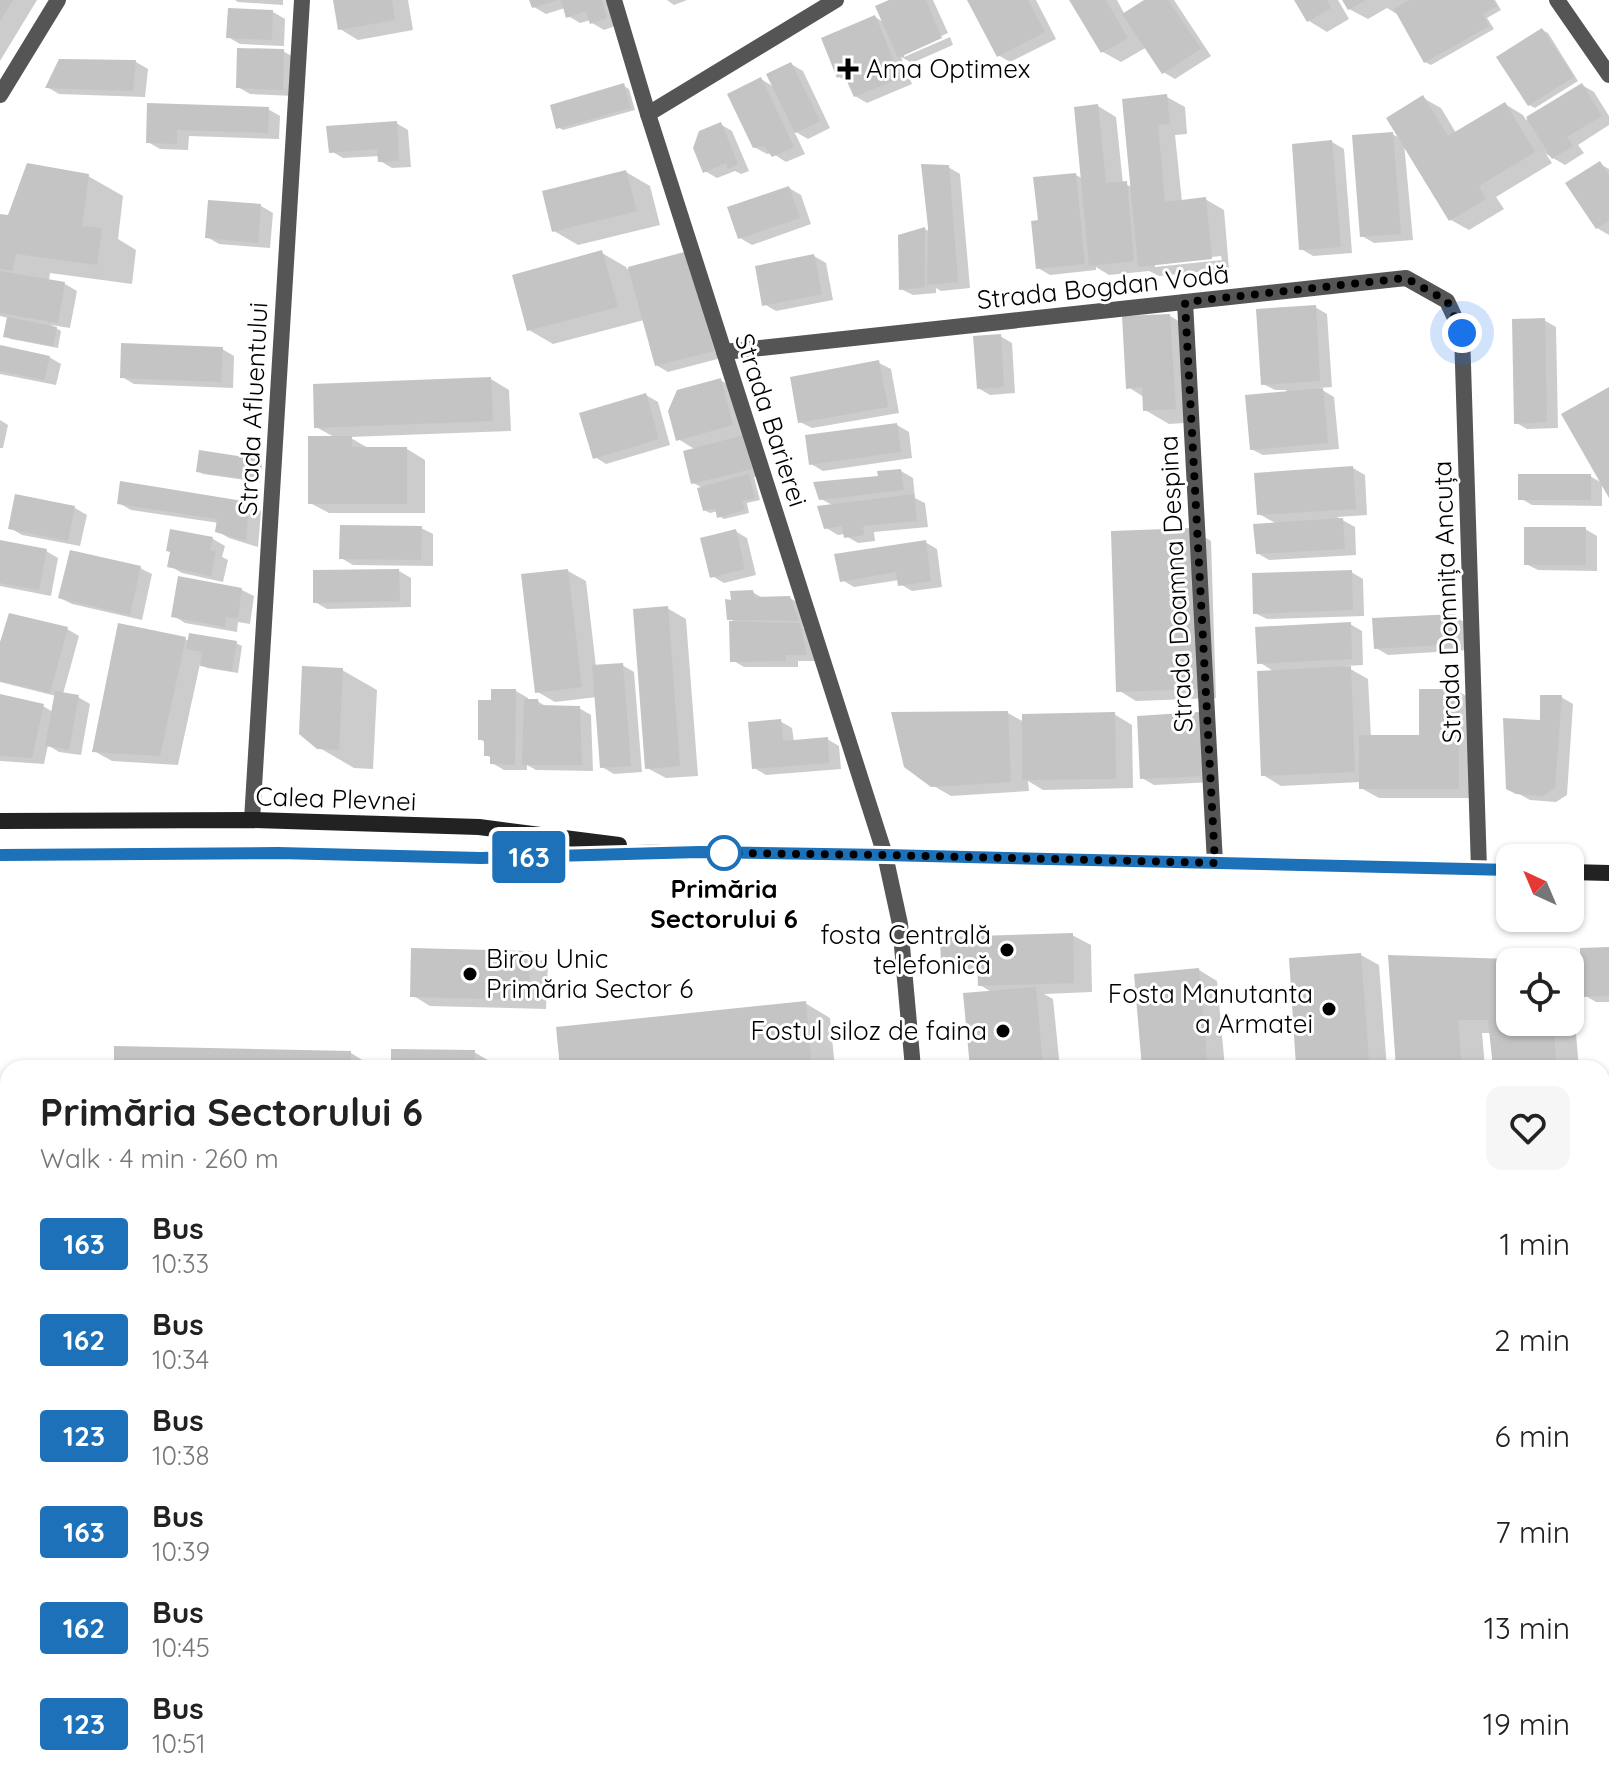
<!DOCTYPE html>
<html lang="en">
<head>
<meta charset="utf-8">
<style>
  body { margin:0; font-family:Quicksand,sans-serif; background:#f6f6f6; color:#222; height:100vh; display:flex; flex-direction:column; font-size:30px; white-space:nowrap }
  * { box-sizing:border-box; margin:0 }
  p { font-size:26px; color:#767676 }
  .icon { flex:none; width:44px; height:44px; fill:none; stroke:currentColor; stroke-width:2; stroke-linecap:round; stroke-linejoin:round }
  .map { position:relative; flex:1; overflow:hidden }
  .side { position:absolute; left:0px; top:1060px; width:1610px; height:728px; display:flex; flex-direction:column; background:#fff; border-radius:24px 24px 0 0; box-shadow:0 2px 6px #0004 }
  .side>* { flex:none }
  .badge { padding:0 16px; border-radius:6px; font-size:28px; line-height:52px }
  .needle { width:52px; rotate:316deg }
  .tools { position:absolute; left:1496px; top:844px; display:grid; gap:16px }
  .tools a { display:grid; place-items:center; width:88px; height:88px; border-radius:16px; background:#fff; box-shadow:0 2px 6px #0004; font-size:40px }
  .you { position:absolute; width:40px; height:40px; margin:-20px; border:6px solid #fff; border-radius:50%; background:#1a73e8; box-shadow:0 0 0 12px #1a73e833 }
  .map>.badge { position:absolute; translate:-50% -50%; box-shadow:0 0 0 4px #fff }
  .round { display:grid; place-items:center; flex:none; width:84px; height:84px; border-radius:16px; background:#f6f6f6 }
  .summary { display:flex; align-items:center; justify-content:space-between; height:136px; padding:0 40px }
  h1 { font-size:38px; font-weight:800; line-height:60px }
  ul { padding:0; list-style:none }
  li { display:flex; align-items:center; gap:24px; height:96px; padding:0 40px }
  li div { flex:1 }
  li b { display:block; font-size:30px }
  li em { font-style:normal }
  li .badge { min-width:88px; font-weight:700; text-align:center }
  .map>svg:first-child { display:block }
</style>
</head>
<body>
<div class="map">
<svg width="1609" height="1788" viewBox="0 0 1609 1788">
  <rect width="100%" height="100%" fill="#fff"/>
  <g fill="#0003" fill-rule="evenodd">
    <path d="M0 0H37L0 61Z"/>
    <path d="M235 0H283V5L238 2Z"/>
    <path d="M335 0H408L413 30 358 40 340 29Z"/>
    <path d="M531 0H611L618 25 604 30 592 23 591 20 580 23 568 16 565 8 546 14 534 7Z"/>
    <path d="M667 0H687L674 5Z"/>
    <path d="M894 0H933L948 33 904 53V57L950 37 953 45 912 63 901 57 912 84 867 103 855 96 850 83 839 77 875 17 885 23Z"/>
    <path d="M970 0H1036L1056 39 1010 62 998 55Z"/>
    <path d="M1071 0H1117L1125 15 1148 0H1174L1211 56 1175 79 1163 72 1147 47 1121 62 1103 52Z"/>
    <path d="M1297 0H1338L1349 19 1327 32 1309 21Z"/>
    <path d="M1344 0H1495L1501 10 1487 18 1494 29 1431 65 1425 62 1400 16 1387 8 1368 19 1349 9Z"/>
    <path d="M273 12 285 19 284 46 240 44 228 37Z"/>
    <path d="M1542 30 1548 33 1578 81 1535 108 1529 105Z"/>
    <path d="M283 51 295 58 294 96 250 94 238 87Z"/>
    <path d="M136 62 148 69 145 97 59 94 47 87Z"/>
    <path d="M791 64 803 71 830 128 808 139 794 131 805 154 786 162 772 153 767 154 754 147 761 79 774 87Z"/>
    <path d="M1582 85 1594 92 1609 116V125L1578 145 1584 153 1565 165 1546 154 1552 163 1496 197 1504 209 1469 230 1451 220 1404 143 1413 240 1374 243 1362 236 1392 134 1402 139 1423 98 1441 108 1456 133 1505 104 1523 115 1526 120Z"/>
    <path d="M624 86 629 89 635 110 563 130 558 127Z"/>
    <path d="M1167 97 1185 107 1187 134 1175 135 1182 202 1205 199 1224 210 1229 269 1159 276 1149 271 1109 275 1096 267V270L1050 275 1038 268 1040 222 1076 175 1083 179 1098 106 1116 117 1123 184 1133 187ZM1221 256 1222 260 1155 267V263Z"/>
    <path d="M149 105 268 109 280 116 279 139 189 136 188 150 160 149 148 142Z"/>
    <path d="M396 123 408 130 411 167 392 168 380 161V156L343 158 331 151Z"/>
    <path d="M720 124 732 131 749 171 741 174 735 171 717 178 705 171Z"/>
    <path d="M1332 142 1344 149 1352 253 1313 256 1301 249Z"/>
    <path d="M1600 164 1609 169V235L1597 228Z"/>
    <path d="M948 167 960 174 970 288 941 291 936 288V293L913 295 901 289 900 236 925 229 930 232Z"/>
    <path d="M626 172 650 186 660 225 578 245 554 231Z"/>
    <path d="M88 176 123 196 118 239 136 250 132 284 50 273 49 281 65 284 77 291 70 328 51 325 61 331 58 348 11 339 5 336 9 318 0 316V216L10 217Z"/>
    <path d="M789 188 801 195 811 224 752 245 740 238Z"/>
    <path d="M261 206 273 213 270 248 219 244 207 237Z"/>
    <path d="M602 253 626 267 627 269 688 253 725 357 668 372 656 365 644 320 553 344 529 330Z"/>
    <path d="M814 256 826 263 833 300 776 311 764 304Z"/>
    <path d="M1315 307 1327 314 1332 387 1319 388 1334 397 1339 449 1263 455 1251 449 1287 393 1286 390H1275L1263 384Z"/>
    <path d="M1170 316 1194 330 1199 422 1169 424 1145 410 1144 397 1128 387Z"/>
    <path d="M1544 320 1556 327 1558 428 1527 429 1515 422Z"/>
    <path d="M1000 336 1012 343 1015 393 990 395 978 388Z"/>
    <path d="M0 347 49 357 61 364 56 385 0 374Z"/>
    <path d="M222 349 234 356 233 388 134 384 122 377Z"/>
    <path d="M879 363 891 369 899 413 812 428 800 422Z"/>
    <path d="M491 379 509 390 511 431 349 437 370 449H407L425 460V513H329L310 503 336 438 316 427Z"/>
    <path d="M720 380 745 394 763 475 754 477 760 500 747 503 749 513 724 519 719 516 718 511 710 513 704 510 703 488 693 483 696 450 678 439Z"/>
    <path d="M646 395 658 402 670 445 606 464 595 457Z"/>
    <path d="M0 420 8 425 3 448H0Z"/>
    <path d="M897 425 909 432 912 458 823 471 811 464Z"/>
    <path d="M257 461 262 464 260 482 203 474 198 471Z"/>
    <path d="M1353 468 1365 475 1367 515 1337 517 1355 527 1356 555 1269 560 1257 553 1277 524 1259 514Z"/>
    <path d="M901 471 913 478 915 498 925 503 928 527 874 532 875 541 858 543 846 536 845 534 838 535 826 528 834 506 821 499Z"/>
    <path d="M1590 476 1602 483V506L1532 505 1520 498Z"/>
    <path d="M17 496 75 508 87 515 80 546 22 535 10 528Z"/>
    <path d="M119 503 249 504 261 511 258 547 229 538 217 531 219 523 131 510Z"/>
    <path d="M421 528 433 534V566L353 565 341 558Z"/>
    <path d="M1585 529 1597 536V571L1538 570 1526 564Z"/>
    <path d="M1193 530 1211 541 1216 698 1136 701 1118 690Z"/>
    <path d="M172 531 213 539 225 546 222 557 228 560 223 582 182 573 170 566Z"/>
    <path d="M735 531 747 538 756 575 724 583 712 576Z"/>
    <path d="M0 542 46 551 58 558 51 596 0 586Z"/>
    <path d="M925 542 937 549 942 587 912 591 900 584 899 580 854 587 842 580Z"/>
    <path d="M140 568 152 574 142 620 72 604 60 598Z"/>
    <path d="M399 571 411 578V607L327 609 315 602Z"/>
    <path d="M568 571 586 581 596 667 622 665 634 672 642 772 614 774 602 767 597 697 555 702 536 691Z"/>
    <path d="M1351 572 1363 579 1364 616 1267 619 1255 613Z"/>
    <path d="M242 590 254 596 250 624 238 622 237 632 185 623 174 616Z"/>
    <path d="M752 592 765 599 790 598 802 605 809 627H802L812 632 818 661H798V667H744L732 660 733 602Z"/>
    <path d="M667 608 686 619 698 776 666 778 647 768Z"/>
    <path d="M1454 616 1466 623 1468 650 1388 655 1376 648Z"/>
    <path d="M1350 624 1362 631 1363 665 1345 666 1368 679 1371 737H1421L1458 691 1476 702V798H1379L1361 788V782L1281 786 1263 775 1275 672 1259 662Z"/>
    <path d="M67 629 79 636 63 694 78 697 90 704 81 755 59 752 48 745 44 764 0 761V696L43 706 53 712 56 696 0 682V648Z"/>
    <path d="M185 639 189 641 236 643 242 646 238 673 207 668 200 664 178 765 112 761 94 751Z"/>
    <path d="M342 670 377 690 373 769 354 768 318 747Z"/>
    <path d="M516 691 528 698V701H537L549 708H579L591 715 593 771 536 770 527 765V770H504L492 763V758L486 755V743L480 739 493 702Z"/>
    <path d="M1561 697 1573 704 1567 795 1556 802 1530 800 1508 788 1542 722Z"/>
    <path d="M1008 713 1024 722 1114 714 1132 725 1133 788 1043 790 1028 781 1029 791 951 796 932 785Z"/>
    <path d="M1198 714 1210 721 1213 782 1154 785 1142 778Z"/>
    <path d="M780 721 792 728 794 742 827 739 839 746 841 769 766 775 754 768Z"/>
    <path d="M1072 935 1091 945 1092 992 1044 994 1053 999 1060 1068H972L993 993 980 985 979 972 961 973 943 962Z"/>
    <path d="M1609 949V1002H1596L1584 995Z"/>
    <path d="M529 953 548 964 546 1009 430 1006 412 995Z"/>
    <path d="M1361 955 1379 965 1387 1068H1304L1298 1065Z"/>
    <path d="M1390 957 1527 962H1510V1022H1570L1571 977 1579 1068H1495L1492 1033H1482L1485 1068H1398Z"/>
    <path d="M1199 970 1217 981 1225 1068H1144Z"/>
    <path d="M805 1003 830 1018 835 1068H562Z"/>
    <path d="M474 1052 498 1066V1068H116L351 1053 372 1066Z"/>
    <path d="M1609 1136V1372L1602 1368V1137Z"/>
    <path d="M8 1629V1780H171L170 1788H0V1652Z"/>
  </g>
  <g fill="#c4c4c4">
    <path d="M0 0H13L0 21Z"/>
    <path d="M333 0H392L395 20 338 30Z"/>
    <path d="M529 0H556V1L532 8Z"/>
    <path d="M561 0H602L607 18 590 24 586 11 566 18Z"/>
    <path d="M889 0H926L942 38 898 58 875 6Z"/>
    <path d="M967 0H1028L1045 32 997 57Z"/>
    <path d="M1069 0H1106L1128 38 1101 53Z"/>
    <path d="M1144 0H1168L1201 49 1162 74 1122 14Z"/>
    <path d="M1294 0H1327L1331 8 1307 22Z"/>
    <path d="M1342 0H1366L1348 10Z"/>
    <path d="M1410 0H1493L1497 6 1483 14 1489 26 1424 63 1394 9Z"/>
    <path d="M228 8 273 10 272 40 226 38Z"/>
    <path d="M875 15 901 78 854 97 844 75 837 78 821 38Z"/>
    <path d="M1542 28 1574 77 1528 106 1496 57Z"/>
    <path d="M237 48 284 49 283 90 236 88Z"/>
    <path d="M59 59 136 60 133 91 45 88Z"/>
    <path d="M791 62 820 121 795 133 766 74Z"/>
    <path d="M761 77 794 147 772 157 764 146 753 148 727 94Z"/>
    <path d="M624 83 631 108 556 129 550 105Z"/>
    <path d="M1582 83 1602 116 1567 137 1573 146 1552 159 1526 117Z"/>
    <path d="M1167 94 1170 124 1158 125 1165 202 1206 197 1212 259 1138 267 1122 99Z"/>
    <path d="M1423 95 1448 136 1505 102 1535 152 1479 186 1486 199 1449 221 1386 118Z"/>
    <path d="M147 103 269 107 268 133 177 130V144L146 143Z"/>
    <path d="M1098 104 1106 183 1127 181 1134 261 1089 266 1074 107Z"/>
    <path d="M397 121 399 161 378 162 377 149 329 153 326 126Z"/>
    <path d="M721 122 738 164 728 169 726 163 703 173 693 148 699 131Z"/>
    <path d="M1393 132 1401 234 1360 237 1352 135Z"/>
    <path d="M1332 140 1341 247 1299 250 1292 144Z"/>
    <path d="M1600 161 1609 175V221L1596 229 1565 183Z"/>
    <path d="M27 163 89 174 82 226 102 228 97 265 16 254 12 271 0 269V214L8 215Z"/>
    <path d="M921 164 949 165 958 282 927 285 928 227Z"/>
    <path d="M626 170 637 211 552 232 542 191Z"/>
    <path d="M1076 173 1085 264 1036 269 1031 221 1038 220 1033 177Z"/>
    <path d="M789 186 800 218 738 239 727 207Z"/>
    <path d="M208 200 261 204 258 243 205 238Z"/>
    <path d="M925 227V287L899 290 898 235Z"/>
    <path d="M602 250 618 307 527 331 512 275Z"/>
    <path d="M688 251 714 351 655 366 628 267Z"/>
    <path d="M814 254 822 294 762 306 755 266Z"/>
    <path d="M0 271 65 282 58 323 0 313Z"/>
    <path d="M1316 305 1320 381 1261 385 1256 309Z"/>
    <path d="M1170 314 1176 409 1143 411 1142 387 1126 389 1122 316Z"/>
    <path d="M7 317 57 327 53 346 3 337Z"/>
    <path d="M1545 318 1547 422 1514 424 1512 319Z"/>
    <path d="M1001 334 1004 387 977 389 973 336Z"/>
    <path d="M121 343 223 347 221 382 120 378Z"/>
    <path d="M0 345 50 356 44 380 0 371Z"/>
    <path d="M879 360 888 407 798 423 790 377Z"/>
    <path d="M491 377 493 421 314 428 313 384Z"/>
    <path d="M721 378 733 425 676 441 668 411 677 390Z"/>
    <path d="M1609 387V498L1561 414Z"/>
    <path d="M1323 388 1328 443 1250 450 1245 395Z"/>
    <path d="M646 393 659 439 593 459 579 413Z"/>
    <path d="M897 423 901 452 809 465 805 435Z"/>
    <path d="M744 435 752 469 691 484 683 451Z"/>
    <path d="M308 436H352V447H407V504H308Z"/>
    <path d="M199 450 258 459 254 480 196 472Z"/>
    <path d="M1353 466 1356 509 1257 515 1254 473Z"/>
    <path d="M901 469 904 490 819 500 813 482 878 476 877 471Z"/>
    <path d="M749 474 755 498 742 501 745 510 717 518 715 508 703 511 697 488Z"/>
    <rect x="1518" y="474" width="73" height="26"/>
    <path d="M120 481 249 502 246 541 215 532 217 519 117 504Z"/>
    <path d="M15 494 75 506 68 541 8 529Z"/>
    <path d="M914 494 917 521 863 526 864 535 844 538 842 526 824 529 817 506Z"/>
    <path d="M1343 518 1345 549 1256 554 1253 524Z"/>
    <path d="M340 525 422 526 421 560 339 559Z"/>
    <rect x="1524" y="527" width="62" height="38"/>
    <path d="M1193 528 1198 689 1116 692 1111 531Z"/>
    <path d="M170 529 213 537 210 550 216 551 211 576 167 567 170 552 166 551Z"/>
    <path d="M736 529 745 569 710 578 700 538Z"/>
    <path d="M0 540 47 549 39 590 0 583Z"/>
    <path d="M926 540 931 581 898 586 896 572 840 582 834 554Z"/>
    <path d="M70 550 141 566 130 615 58 598Z"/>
    <path d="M399 569 400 601 313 603V570Z"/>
    <path d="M568 569 582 687 535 693 521 574Z"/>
    <path d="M1352 570 1353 610 1253 614 1252 573Z"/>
    <path d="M178 576 242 588 238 618 226 617 225 627 171 617Z"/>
    <path d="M753 590 755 597 790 596 799 621 727 620 725 599 731 600 730 591Z"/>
    <path d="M668 606 680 766 645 769 633 609Z"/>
    <path d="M9 613 68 627 50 693 0 681V642Z"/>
    <path d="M1455 614 1456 644 1374 649 1372 618Z"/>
    <path d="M729 621 800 623 807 655H786V661L730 662Z"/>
    <path d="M1351 622 1352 659 1257 664 1255 627Z"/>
    <path d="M118 623 186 637 160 756 92 752Z"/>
    <path d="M189 633 237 641 232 671 200 666 202 652 186 649Z"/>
    <path d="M623 663 631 766 600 768 592 665Z"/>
    <path d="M302 666 343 668 339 750 317 749 299 734Z"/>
    <path d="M1351 666 1355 772 1261 776 1257 671Z"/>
    <path d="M491 689H516L515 765 490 764V756H484V740H478V700H491Z"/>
    <path d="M1419 689H1459V789H1359V735H1419Z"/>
    <path d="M55 691 79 695 69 750 45 746Z"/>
    <path d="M0 694 44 704 32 758 0 756Z"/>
    <path d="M1540 695H1562L1555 788 1543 796 1516 794 1506 789 1503 718 1540 720Z"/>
    <path d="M524 699H538L539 705 580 706 582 765H522Z"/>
    <path d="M1008 711 1011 782 931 787 904 767 891 712Z"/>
    <path d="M1115 712 1116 779 1022 780V714Z"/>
    <path d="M1199 712 1201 776 1140 779 1137 716Z"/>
    <path d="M781 719 783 741 828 737 829 763 752 769 748 722Z"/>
    <path d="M1073 933 1074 983 978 986 977 962 941 963 940 937Z"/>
    <path d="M1609 947V996L1582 997 1580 948Z"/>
    <path d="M411 948 530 951 529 1000 410 997Z"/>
    <path d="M1361 953 1369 1060 1296 1066 1289 958Z"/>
    <path d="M1388 955 1510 959V1022H1553L1557 1068H1493L1488 1020H1458L1462 1068H1396Z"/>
    <path d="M1199 968 1208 1068H1142L1134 974Z"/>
    <path d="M1036 987 1043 1068H970L963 993Z"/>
    <path d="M806 1001 812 1068H560L556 1027Z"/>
    <path d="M114 1046 351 1051V1064L391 1063V1049L475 1050 474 1068H114Z"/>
    <path d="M1609 1134V1362L1602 1363V1135Z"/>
    <path d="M0 1627H8V1780H123V1788H0Z"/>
  </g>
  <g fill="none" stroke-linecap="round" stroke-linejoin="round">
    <g stroke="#555" stroke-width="16">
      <path d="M885 855 900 924 913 1068"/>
      <path d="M990 1780 991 1788"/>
    </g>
    <g stroke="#555" stroke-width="16">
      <path d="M614 0 648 114 885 855"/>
      <path d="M1557 0 1609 75"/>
      <path d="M0 95 58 0"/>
      <path d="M648 114 836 0"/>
      <path d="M1185 302 1215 863"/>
      <path d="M724 352 1406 278 1447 301 1462 333 1479 869"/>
      <path d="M252 820 302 0"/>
    </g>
    <g stroke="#222" stroke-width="16">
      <path d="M0 821 252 820 479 827 619 845"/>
      <path d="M0 855 278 853 481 858 668 852 885 855 1510 870"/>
      <path d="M1570 872 1609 873"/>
    </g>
  </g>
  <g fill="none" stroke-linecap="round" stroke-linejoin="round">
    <g stroke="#fff" stroke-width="18">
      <path id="line" d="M0 855 278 853 481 858 699 852 885 855 1510 870"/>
    </g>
    <use href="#line" stroke="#1d71b8" stroke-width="12"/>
    <path stroke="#000" stroke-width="8" stroke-dasharray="0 14.4" d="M724 853 885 855 1215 863 1185 302 1406 278 1447 301 1462 333"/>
  </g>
  <g fill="#000" stroke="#fff" stroke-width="3">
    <path d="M844 57h8v8h8v8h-8v8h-8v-8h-8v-8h8z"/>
    <circle cx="1007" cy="950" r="8"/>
    <circle cx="470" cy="974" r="8"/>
    <circle cx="1329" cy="1009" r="8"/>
    <circle cx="1003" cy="1031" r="8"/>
  </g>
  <circle fill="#fff" stroke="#1d71b8" stroke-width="4" cx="724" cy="853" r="16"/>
  <g text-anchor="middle" stroke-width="6" stroke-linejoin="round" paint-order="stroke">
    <g font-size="26" fill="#000" stroke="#fff" text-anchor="end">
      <text x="866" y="78" text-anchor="start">Ama Optimex</text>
      <text x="991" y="944">fosta Centrală<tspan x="991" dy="30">telefonică</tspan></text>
      <text x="486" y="968" text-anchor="start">Birou Unic<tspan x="486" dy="30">Primăria Sector 6</tspan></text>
      <text x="1313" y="1003">Fosta Manutanta<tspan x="1313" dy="30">a Armatei</tspan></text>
      <text x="987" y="1040">Fostul siloz de faina</text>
    </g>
    <g font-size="26" fill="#000" stroke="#fff">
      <text transform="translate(1103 287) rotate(-6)" y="9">Strada Bogdan Vodă</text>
      <text transform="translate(253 409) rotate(-87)" y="9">Strada Afluentului</text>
      <text transform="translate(771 420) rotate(72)" y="9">Strada Barierei</text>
      <text transform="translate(1176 584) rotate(-93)" y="9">Strada Doamna Despina</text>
      <text transform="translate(1447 602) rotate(-92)" y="9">Strada Domnița Ancuța</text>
      <text transform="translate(336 799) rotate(2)" y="9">Calea Plevnei</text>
    </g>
    <g font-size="26" font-weight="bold" fill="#000" stroke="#fff">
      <text x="724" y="898">Primăria<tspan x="724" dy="30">Sectorului 6</tspan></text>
    </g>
  </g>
</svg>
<div class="tools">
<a><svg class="needle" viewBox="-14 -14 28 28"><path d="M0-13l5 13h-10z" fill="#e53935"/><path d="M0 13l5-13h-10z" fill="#767676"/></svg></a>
<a><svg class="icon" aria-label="locate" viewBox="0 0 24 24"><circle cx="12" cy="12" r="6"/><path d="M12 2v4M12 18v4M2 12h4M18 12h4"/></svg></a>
</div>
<div class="you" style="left:1462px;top:333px"></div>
<b class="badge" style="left:529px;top:857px;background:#1d71b8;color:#fff">163</b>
<section class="side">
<div class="summary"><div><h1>Primăria Sectorului 6</h1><p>Walk · 4 min · 260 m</p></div><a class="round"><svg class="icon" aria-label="heart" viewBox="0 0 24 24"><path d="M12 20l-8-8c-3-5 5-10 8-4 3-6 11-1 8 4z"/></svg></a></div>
<ul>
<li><span class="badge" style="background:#1d71b8;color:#fff">163</span><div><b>Bus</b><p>10:33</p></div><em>1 min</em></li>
<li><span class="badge" style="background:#1d71b8;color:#fff">162</span><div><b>Bus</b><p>10:34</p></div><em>2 min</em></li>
<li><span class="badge" style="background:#1d71b8;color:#fff">123</span><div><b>Bus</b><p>10:38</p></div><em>6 min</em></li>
<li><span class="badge" style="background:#1d71b8;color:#fff">163</span><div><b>Bus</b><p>10:39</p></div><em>7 min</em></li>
<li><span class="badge" style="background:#1d71b8;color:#fff">162</span><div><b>Bus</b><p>10:45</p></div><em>13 min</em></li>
<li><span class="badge" style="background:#1d71b8;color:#fff">123</span><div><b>Bus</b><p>10:51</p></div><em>19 min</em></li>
</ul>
</section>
</div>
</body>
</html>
